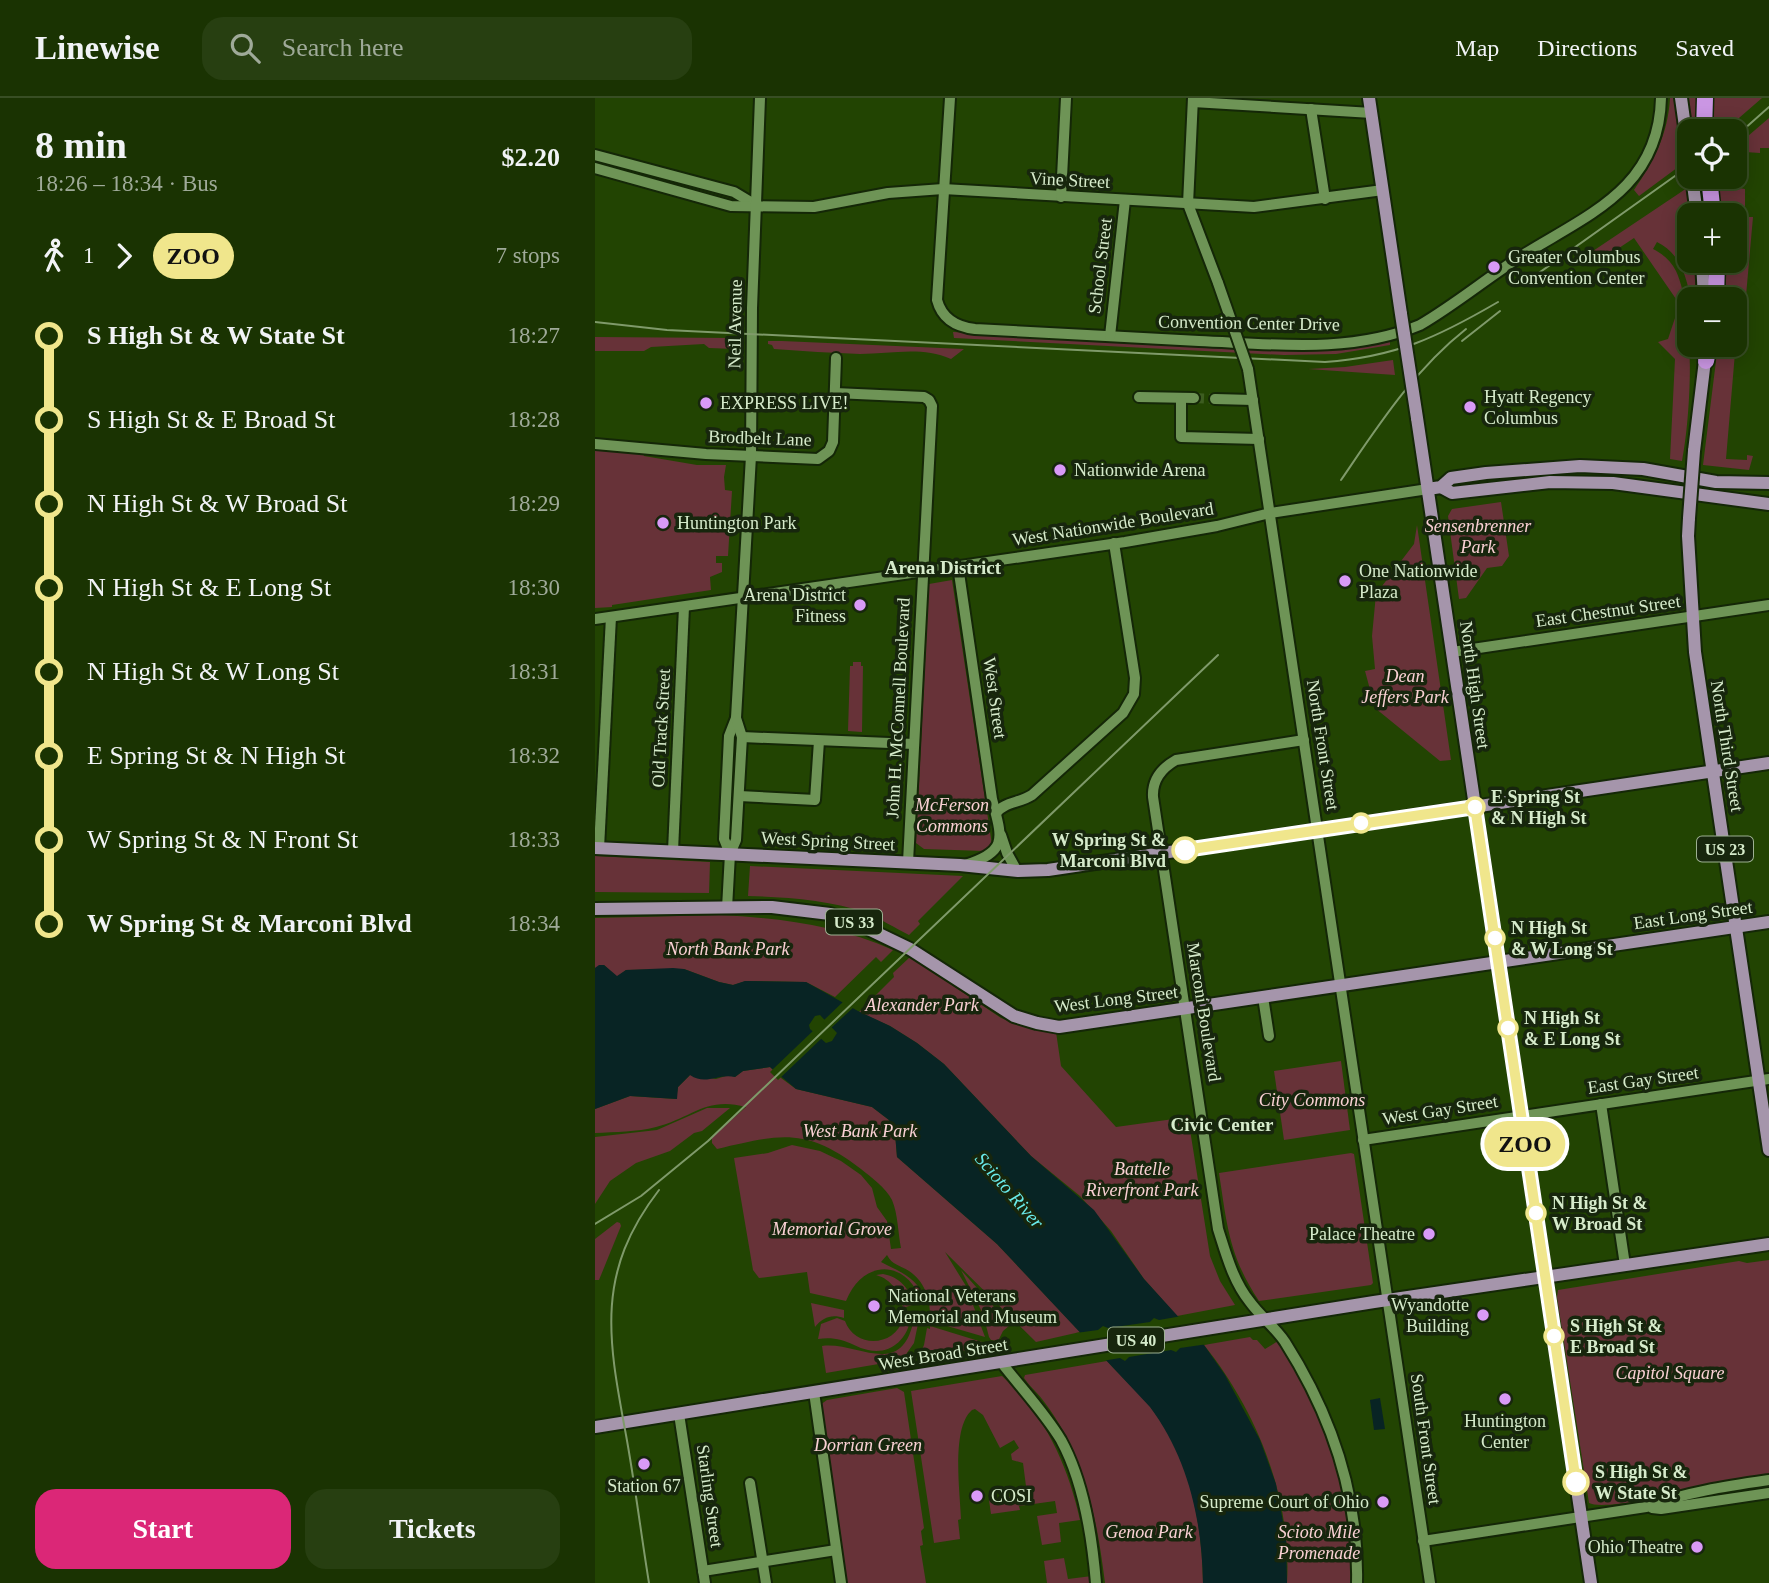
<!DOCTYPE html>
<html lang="en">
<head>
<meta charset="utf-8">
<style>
  body { margin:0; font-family:"Times New Roman",serif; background:#273f11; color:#f1f3f6; height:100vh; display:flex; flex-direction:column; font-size:26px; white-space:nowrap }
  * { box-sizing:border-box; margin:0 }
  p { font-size:23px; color:#9faa99 }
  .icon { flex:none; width:38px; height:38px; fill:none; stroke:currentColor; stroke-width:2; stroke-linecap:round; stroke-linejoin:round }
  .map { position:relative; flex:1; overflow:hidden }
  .drawer { display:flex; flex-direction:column; background:#1a3302; width:595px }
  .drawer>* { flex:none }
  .badge { padding:0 14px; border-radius:23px; font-size:24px; line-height:46px }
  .fabs { position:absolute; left:1082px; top:21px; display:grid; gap:14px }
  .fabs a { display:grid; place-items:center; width:70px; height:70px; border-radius:14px; background:#1a3302; box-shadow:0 4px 18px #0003,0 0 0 2px #384e24; font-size:35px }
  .map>.badge { position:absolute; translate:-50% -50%; box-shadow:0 0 0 4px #fff }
  .legs { display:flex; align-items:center; gap:10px; height:77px; padding:0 35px; font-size:23px }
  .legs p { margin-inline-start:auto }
  .headline { display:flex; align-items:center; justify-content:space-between; height:119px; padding:0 35px }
  h1 { font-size:38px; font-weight:800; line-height:52px }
  .cta { display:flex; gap:14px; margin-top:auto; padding:14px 35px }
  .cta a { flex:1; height:80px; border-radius:21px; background:#db2777; color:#fff; font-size:28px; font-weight:800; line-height:80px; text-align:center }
  .cta a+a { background:#273f11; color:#f1f3f6 }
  ul { padding:0 35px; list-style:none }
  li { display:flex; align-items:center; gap:24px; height:84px; font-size:26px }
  li i { display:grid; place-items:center; width:10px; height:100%; margin:0 9px; background:currentColor }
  li i::after { content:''; width:18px; height:18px; margin:-9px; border:5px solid; border-radius:50%; background:#1a3302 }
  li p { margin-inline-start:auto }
  li:first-child i { background:linear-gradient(#0000 50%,currentColor 0) }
  li:last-child i { background:linear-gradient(currentColor 50%,#0000 0) }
  header { display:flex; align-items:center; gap:42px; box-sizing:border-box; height:98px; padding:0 35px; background:#1a3302; border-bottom:2px solid #384e24 }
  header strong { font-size:33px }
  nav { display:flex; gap:38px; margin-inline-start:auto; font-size:24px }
  .search { width:490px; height:63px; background:#273f11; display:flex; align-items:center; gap:18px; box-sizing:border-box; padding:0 24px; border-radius:21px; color:#9faa99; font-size:26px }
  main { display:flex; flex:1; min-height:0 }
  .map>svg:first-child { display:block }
</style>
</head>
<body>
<header>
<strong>Linewise</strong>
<div class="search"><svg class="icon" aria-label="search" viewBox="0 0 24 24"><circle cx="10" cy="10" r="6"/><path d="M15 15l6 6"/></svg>Search here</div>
<nav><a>Map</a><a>Directions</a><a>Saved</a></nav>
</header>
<main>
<section class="drawer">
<div class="headline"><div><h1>8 min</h1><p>18:26 – 18:34 · Bus</p></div><b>$2.20</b></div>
<div class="legs"><svg class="icon" aria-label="walk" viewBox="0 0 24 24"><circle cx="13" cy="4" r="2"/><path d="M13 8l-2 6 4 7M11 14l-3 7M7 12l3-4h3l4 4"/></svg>1<svg class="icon" aria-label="forward" viewBox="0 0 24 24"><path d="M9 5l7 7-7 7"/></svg><b class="badge" style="background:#f0e68c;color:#111">ZOO</b><p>7 stops</p></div>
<ul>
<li><i style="color:#f0e68c"></i><b>S High St &amp; W State St</b><p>18:27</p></li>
<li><i style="color:#f0e68c"></i><span>S High St &amp; E Broad St</span><p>18:28</p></li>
<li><i style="color:#f0e68c"></i><span>N High St &amp; W Broad St</span><p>18:29</p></li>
<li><i style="color:#f0e68c"></i><span>N High St &amp; E Long St</span><p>18:30</p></li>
<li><i style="color:#f0e68c"></i><span>N High St &amp; W Long St</span><p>18:31</p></li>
<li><i style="color:#f0e68c"></i><span>E Spring St &amp; N High St</span><p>18:32</p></li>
<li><i style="color:#f0e68c"></i><span>W Spring St &amp; N Front St</span><p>18:33</p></li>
<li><i style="color:#f0e68c"></i><b>W Spring St &amp; Marconi Blvd</b><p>18:34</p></li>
</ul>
<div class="cta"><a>Start</a><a>Tickets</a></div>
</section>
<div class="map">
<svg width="1174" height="1485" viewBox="0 0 1174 1485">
  <rect width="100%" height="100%" fill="#224402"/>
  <g fill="#673238">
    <path d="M1075 0H1167L1129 33H1094V61L1044 98 1039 92C1059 63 1073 36 1075 0Z"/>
    <path d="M1174 20V50H1165V55L1150 54 1144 90 1150 91V119H1158L1147 243H1141L1131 361 1152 362V357L1158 358 1154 372 1108 367 1123 247H1139V201H1127V163H1139V117H1124L1121 94 1093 117 1094 163H1099L1102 201H1096C1091 178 1085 155 1062 144L1058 151C1068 156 1076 163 1081 173 1101 217 1096 316 1087 363L1075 361 1080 261 1063 244 1073 241 1081 217V201L1039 140 1000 166 989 159 1089 92 1105 79H1139V50Z"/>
    <path d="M358 234 684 252 756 250 795 243V247L741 256 689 257 359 240Z"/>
    <path d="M0 239 140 240V251L114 250 109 246 56 249 49 253H0Z"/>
    <path d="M173 243H187L369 251 356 261C326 248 296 256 265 256 237 255 208 253 179 251L177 247 173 246Z"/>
    <path d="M798 262 800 277 713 271 750 269Z"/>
    <path d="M0 352 48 355 49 358 102 367H131L129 379 130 392 137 393 133 458H121V465H127V474L115 479 116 492 17 507V509L0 510Z"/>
    <path d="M906 404 914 458 907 468 892 470 871 500 864 501 853 418 857 411Z"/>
    <path d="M822 427 856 662 845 663 780 610 770 573 780 571 777 538 781 496 819 446Z"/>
    <path d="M357 482 397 747 389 753 329 751 321 745 334 486Z"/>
    <path d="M258 564H266V568H268L267 634 253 633 255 568H258Z"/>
    <path d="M0 758 115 764 114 795 0 794Z"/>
    <path d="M155 768 368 778 323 823 325 826 314 837C300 830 286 821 271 815 236 802 190 799 153 798Z"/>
    <path d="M124 817C185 820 242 827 298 852L286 864 281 859 240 899 211 884 151 883 138 887 124 884 89 871 31 872 22 879 9 867 0 870V820Z"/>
    <path d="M315 859 406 920 434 930 461 934 466 968 521 1029 593 1019 615 1158 625 1183 640 1207 582 1218 549 1181 516 1133 485 1098 436 1058 349 966 322 945 295 928 264 914 299 879 298 875Z"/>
    <path d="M746 963 755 1032 689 1042 679 973Z"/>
    <path d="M175 969 186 980 201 991 277 1009 294 1022 300 1035 302 1059 402 1146 485 1234 441 1244 350 1154 371 1188 390 1239 335 1223C336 1204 331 1184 314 1173 305 1167 297 1167 292 1157L286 1164C307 1175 322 1179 331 1203L327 1204C311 1160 268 1161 251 1203L215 1195 212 1174 164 1180 158 1172 139 1060 173 1055 197 1047 225 1053 246 1063 266 1077 277 1090 282 1109 292 1123 296 1151 306 1150C303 1135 303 1116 297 1102 291 1090 276 1079 266 1071 211 1029 186 1036 122 1051L117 1045V1039L151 1009C111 998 97 1020 61 1029 42 1034 20 1034 0 1035V1011L35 998 81 1001 83 989 95 977 121 981 134 977 140 979 148 973Z"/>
    <path d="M112 1010H135L107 1033 99 1035 75 1053 41 1065 15 1083 0 1106V1039L62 1032Z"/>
    <path d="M756 1055 759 1056 778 1185 776 1187 664 1203C634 1158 632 1127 624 1075Z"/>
    <path d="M22 1124 25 1125 26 1128 4 1182H0V1141Z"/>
    <path d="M1174 1162V1378C1145 1383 1012 1415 994 1405L962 1199 963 1192 1144 1163 1152 1165Z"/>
    <path d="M366 1172 415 1227 408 1233 403 1243 396 1242 394 1239 388 1216Z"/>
    <path d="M288 1176C305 1179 314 1191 320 1206L308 1210C305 1196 297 1181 281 1177Z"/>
    <path d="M216 1205 249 1212V1220C237 1216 228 1219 220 1229Z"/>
    <path d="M242 1220 250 1223C260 1251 300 1249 308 1221L315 1223C311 1243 294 1257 273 1252 263 1250 255 1244 246 1242 238 1240 231 1240 223 1241L226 1226Z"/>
    <path d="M318 1225 323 1226 319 1245 307 1262 231 1275 227 1248C261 1243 305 1281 318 1225Z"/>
    <path d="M335 1228 387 1244 388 1248 386 1250 323 1260 329 1247 332 1230 335 1231Z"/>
    <path d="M655 1239 658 1242H662L670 1251 683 1243C718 1297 747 1357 755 1421 757 1442 757 1464 758 1485H692C697 1400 662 1313 609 1247Z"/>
    <path d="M512 1263C527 1280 544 1294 557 1311 595 1360 607 1424 608 1485H510C502 1421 490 1358 450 1305 444 1296 435 1289 429 1280L430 1277Z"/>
    <path d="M407 1278C449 1315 473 1367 485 1422L464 1425 466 1444 447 1447 442 1418 462 1415 460 1403 424 1408 425 1412 396 1416 394 1402 432 1396 428 1365 417 1362 416 1356 424 1350 419 1342 405 1350 388 1317 380 1311 377 1312C356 1330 365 1394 366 1421L363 1422 365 1441 339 1445 316 1293Z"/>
    <path d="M302 1290 309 1294 329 1430 326 1433 328 1447 325 1448 331 1485H251L225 1307 232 1302Z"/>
    <path d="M469 1460 473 1481 497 1478V1485H452L449 1463Z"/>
  </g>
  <g fill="#082424" fill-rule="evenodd">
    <path d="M4 867H9L22 878 31 872 78 870 89 871 124 884 138 887 150 883 211 884 263 913 295 928 322 945 349 966 436 1058 499 1112 549 1181 609 1247 630 1277 665 1342 681 1386 691 1440 692 1485H608C607 1422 593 1360 555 1309L402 1146 302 1059 300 1035 294 1022 277 1009 201 991 175 969 148 973 140 979C123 975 111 988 95 977L83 989 82 1001 35 998 0 1011V870ZM225 917 242 935 237 943 231 945 215 931 214 927 220 918Z"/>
    <path d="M785 1300 790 1331 779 1332 775 1302Z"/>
  </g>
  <g fill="#224402">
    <path d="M250 902 260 908 235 931 228 923Z"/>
    <path d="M220 931 228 939 183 982 175 974Z"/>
    <path d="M587 1218 613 1246 585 1250 581 1254 576 1252 534 1259 530 1263 525 1260 507 1263 481 1235 503 1232 508 1228 513 1230 555 1224 559 1220 564 1222Z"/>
  </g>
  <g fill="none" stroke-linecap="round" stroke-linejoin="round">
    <path stroke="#3d5d20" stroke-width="10" stroke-dasharray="10 5" stroke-linecap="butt" d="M599 300 620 301"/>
    <g stroke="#142707" stroke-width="14">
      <g id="minor">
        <path d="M355 0 342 202C347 221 362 229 380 231 455 235 529 239 604 243 678 246 755 256 825 227 861 206 893 179 928 157 994 116 1064 90 1066 0"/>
        <path d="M598 0 593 106 623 185"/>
        <path d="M598 4 777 15"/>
        <path d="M716 11 730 101"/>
        <path d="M0 57 139 94 159 106"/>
        <path d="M0 70 136 108 219 109 293 95 348 91 659 109 788 92"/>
        <path d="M466 99 471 0"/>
        <path d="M515 238 530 102"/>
        <path d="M653 271 835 1485"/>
        <path d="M240 295 329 299 334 302 337 308 313 764"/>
        <path d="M544 299 599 300"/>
        <path d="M586 301V339L664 341"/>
        <path d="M620 301 658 302"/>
        <path d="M0 346 111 356 223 361 234 353 238 344 241 260"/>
        <path d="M363 468 397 701C407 740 414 753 370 767"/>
        <path d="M0 521 530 444 622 428 675 415 833 391"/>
        <path d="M857 554 1174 507"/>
        <path d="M147 639 319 646"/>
        <path d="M709 642 581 662C567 670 557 681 558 699L623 1131C631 1156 638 1183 655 1204 665 1218 680 1229 690 1244 737 1318 764 1397 762 1485"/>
        <path d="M144 698 220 702 224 643"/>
        <path d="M401 715C409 704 425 705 437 697L528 615 539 596 540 580 519 445"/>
        <path d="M406 737 412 755 422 773"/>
        <path d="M4 750 16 519"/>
        <path d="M78 753 89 509"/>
        <path d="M135 756 129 741 134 638 141 620 156 358 157 210 165 0"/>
        <path d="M132 810 135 756 141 742 147 639 141 620"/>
        <path d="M668 899 674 938"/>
        <path d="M1006 1006 1030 1167"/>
        <path d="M768 1042 1174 981"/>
        <path d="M406 1264C426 1290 449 1314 466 1342 489 1384 497 1438 501 1485"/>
        <path d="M219 1294 246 1485"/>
        <path d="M84 1316 110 1485"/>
        <path d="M155 1385 171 1485"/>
        <path d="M1057 1410 1066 1411 1174 1395"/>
        <path d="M828 1443 1051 1409C1091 1394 1133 1388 1174 1382"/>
        <path d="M108 1473 241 1452"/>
      </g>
    </g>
    <g stroke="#142707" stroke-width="16">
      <g id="major">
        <path d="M774 0 806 216"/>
        <path d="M1086 0 1094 57"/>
        <path d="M1097 79 1102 117"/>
        <path d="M1107 163 1109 201"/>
        <path d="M822 320 996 1485"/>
        <path d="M1099 353 1111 254"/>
        <path d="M846 389 857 395 955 384 1018 385 1174 406"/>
        <path d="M833 391 846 389 856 380 891 375 985 368 1048 371 1121 384 1174 385"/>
        <path d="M1094 420 1093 438 1100 554 1174 1052"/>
        <path d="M0 750 365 767 423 773 453 772 1174 665"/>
        <path d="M0 811 177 809 235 816 261 825 315 851 419 918 442 925 464 929 1174 824"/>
        <path d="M0 1329 779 1204 1174 1146"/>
      </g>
    </g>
    <g stroke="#142707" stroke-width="19">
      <g id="highway">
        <path d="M1109 33 1110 0"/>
        <path d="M1114 79 1118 117"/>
        <path d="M1121 201 1122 163"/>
        <path d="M1111 263 1114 247"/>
      </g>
    </g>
    <use href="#minor" stroke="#6e9456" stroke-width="10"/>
    <use href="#major" stroke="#a595ab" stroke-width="12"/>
    <use href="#highway" stroke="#ca96e3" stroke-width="16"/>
    <g stroke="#7f9a6a" stroke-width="2">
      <path d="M1139 40 1174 9"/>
      <path d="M927 187 1094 68"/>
      <path d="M0 224 72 232 730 264C801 259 843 239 903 204"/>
      <path d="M867 243 905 213"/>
      <path d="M746 382C783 328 819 272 871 231"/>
      <path d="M0 1126 46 1098 113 1043 623 557"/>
      <path d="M54 1485C46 1436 40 1386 31 1337 13 1240 0 1175 64 1092"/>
    </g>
    <g stroke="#142707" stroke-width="14" stroke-linecap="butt">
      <path id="minor-bridge" d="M623 185 653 271"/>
    </g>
    <g stroke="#142707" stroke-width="16" stroke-linecap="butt">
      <g id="major-bridge">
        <path d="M806 216 822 320"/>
        <path d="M1094 420 1099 353"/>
      </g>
    </g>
    <use href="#minor-bridge" stroke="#6e9456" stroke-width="10"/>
    <use href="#major-bridge" stroke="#a595ab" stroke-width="12"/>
  </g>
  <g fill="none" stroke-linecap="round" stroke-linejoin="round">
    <g stroke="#fff" stroke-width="16">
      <path id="line-1" d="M590 752 880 709 981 1384"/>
    </g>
    <use href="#line-1" stroke="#f0e68c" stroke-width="10"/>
  </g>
  <g fill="#d99af7" stroke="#17260d" stroke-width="2.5">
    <circle cx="899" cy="169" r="7"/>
    <circle cx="111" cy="305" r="7"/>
    <circle cx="875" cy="309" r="7"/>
    <circle cx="465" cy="372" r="7"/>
    <circle cx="68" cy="425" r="7"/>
    <circle cx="750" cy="483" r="7"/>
    <circle cx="265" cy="507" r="7"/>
    <circle cx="834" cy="1136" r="7"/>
    <circle cx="279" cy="1208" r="7"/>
    <circle cx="888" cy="1217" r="7"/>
    <circle cx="910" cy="1301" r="7"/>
    <circle cx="49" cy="1366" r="7"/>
    <circle cx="382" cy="1398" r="7"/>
    <circle cx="788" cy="1404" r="7"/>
    <circle cx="1102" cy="1449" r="7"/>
  </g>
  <g fill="#fff" stroke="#f0e68c" stroke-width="3.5">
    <circle cx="880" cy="709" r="9"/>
    <circle cx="766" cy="725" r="9"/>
    <circle cx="590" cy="752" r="12"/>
    <circle cx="900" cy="840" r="9"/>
    <circle cx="913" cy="930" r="9"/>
    <circle cx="941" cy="1115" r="9"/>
    <circle cx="959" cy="1238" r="9"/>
    <circle cx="981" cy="1384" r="12"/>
  </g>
  <g text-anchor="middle" stroke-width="7" stroke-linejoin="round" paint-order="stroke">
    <g fill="#17260d" stroke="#9db092" stroke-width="2">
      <rect x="1102" y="738.5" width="56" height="25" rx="5"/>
      <rect x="231" y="811.5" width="56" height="25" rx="5"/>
      <rect x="513" y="1229.5" width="56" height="25" rx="5"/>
    </g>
    <g font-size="16" font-weight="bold" fill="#d6ebcb">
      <text x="1130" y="757">US 23</text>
      <text x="259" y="830">US 33</text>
      <text x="541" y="1248">US 40</text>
    </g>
    <g font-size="18" fill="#d6ebcb" stroke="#17260d">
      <text transform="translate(475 82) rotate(3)" y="6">Vine Street</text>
      <text transform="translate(505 168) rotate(-83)" y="6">School Street</text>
      <text transform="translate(654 225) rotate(1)" y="6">Convention Center Drive</text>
      <text transform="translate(140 226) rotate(-89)" y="6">Neil Avenue</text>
      <text transform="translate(165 340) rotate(2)" y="6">Brodbelt Lane</text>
      <text transform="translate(518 426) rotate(-9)" y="6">West Nationwide Boulevard</text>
      <text transform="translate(1013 513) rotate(-8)" y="6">East Chestnut Street</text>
      <text transform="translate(880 587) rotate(82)" y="6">North High Street</text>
      <text transform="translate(400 600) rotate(82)" y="6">West Street</text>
      <text transform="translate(303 610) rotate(-87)" y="6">John H. McConnell Boulevard</text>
      <text transform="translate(66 630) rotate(-87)" y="6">Old Track Street</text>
      <text transform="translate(728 647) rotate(81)" y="6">North Front Street</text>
      <text transform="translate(1132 648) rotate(81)" y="6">North Third Street</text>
      <text transform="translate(233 743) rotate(3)" y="6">West Spring Street</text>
      <text transform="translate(1098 817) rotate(-8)" y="6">East Long Street</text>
      <text transform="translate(521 901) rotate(-7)" y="6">West Long Street</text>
      <text transform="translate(609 914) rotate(81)" y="6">Marconi Boulevard</text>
      <text transform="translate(1048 982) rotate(-8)" y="6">East Gay Street</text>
      <text transform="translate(845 1012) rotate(-9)" y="6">West Gay Street</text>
      <text transform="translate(348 1256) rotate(-9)" y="6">West Broad Street</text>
      <text transform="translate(831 1341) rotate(82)" y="6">South Front Street</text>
      <text transform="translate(115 1398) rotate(82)" y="6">Starling Street</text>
    </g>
    <g font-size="18" fill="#d6ebcb" stroke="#17260d" text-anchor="start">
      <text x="913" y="165">Greater Columbus<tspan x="913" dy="21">Convention Center</tspan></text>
      <text x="889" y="305">Hyatt Regency<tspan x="889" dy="21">Columbus</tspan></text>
      <text x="125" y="311">EXPRESS LIVE!</text>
      <text x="479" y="378">Nationwide Arena</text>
      <text x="82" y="431">Huntington Park</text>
      <text x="764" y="479">One Nationwide<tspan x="764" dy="21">Plaza</tspan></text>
      <text x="251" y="503" text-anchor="end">Arena District<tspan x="251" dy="21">Fitness</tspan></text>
      <text x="820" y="1142" text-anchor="end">Palace Theatre</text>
      <text x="293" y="1204">National Veterans<tspan x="293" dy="21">Memorial and Museum</tspan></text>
      <text x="874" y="1213" text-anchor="end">Wyandotte<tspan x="874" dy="21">Building</tspan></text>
      <text x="910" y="1329" text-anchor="middle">Huntington<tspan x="910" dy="21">Center</tspan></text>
      <text x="49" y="1394" text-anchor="middle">Station 67</text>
      <text x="396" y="1404">COSI</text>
      <text x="774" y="1410" text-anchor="end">Supreme Court of Ohio</text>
      <text x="1088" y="1455" text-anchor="end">Ohio Theatre</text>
    </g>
    <g font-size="18" font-style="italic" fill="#fad1d4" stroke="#17260d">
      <text x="883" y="434">Sensenbrenner<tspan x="883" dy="21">Park</tspan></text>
      <text x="810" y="584">Dean<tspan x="810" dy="21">Jeffers Park</tspan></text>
      <text x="357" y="713">McFerson<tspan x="357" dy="21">Commons</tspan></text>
      <text x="133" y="857">North Bank Park</text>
      <text x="327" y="913">Alexander Park</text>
      <text x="717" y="1008">City Commons</text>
      <text x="265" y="1039">West Bank Park</text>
      <text x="547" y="1077">Battelle<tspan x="547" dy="21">Riverfront Park</tspan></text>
      <text x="237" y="1137">Memorial Grove</text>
      <text x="1075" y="1281">Capitol Square</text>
      <text x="273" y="1353">Dorrian Green</text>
      <text x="554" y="1440">Genoa Park</text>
      <text x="724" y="1440">Scioto Mile<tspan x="724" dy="21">Promenade</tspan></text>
    </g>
    <g font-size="18" font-weight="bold" fill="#d6ebcb" stroke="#17260d" text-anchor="start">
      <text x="896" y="705">E Spring St<tspan x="896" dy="21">&amp; N High St</tspan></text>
      <text x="571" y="748" text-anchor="end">W Spring St &amp;<tspan x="571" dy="21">Marconi Blvd</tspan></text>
      <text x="916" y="836">N High St<tspan x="916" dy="21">&amp; W Long St</tspan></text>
      <text x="929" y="926">N High St<tspan x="929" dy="21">&amp; E Long St</tspan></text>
      <text x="957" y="1111">N High St &amp;<tspan x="957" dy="21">W Broad St</tspan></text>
      <text x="975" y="1234">S High St &amp;<tspan x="975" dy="21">E Broad St</tspan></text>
      <text x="1000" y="1380">S High St &amp;<tspan x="1000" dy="21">W State St</tspan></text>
    </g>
    <g font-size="19" font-weight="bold" fill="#d6ebcb" stroke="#17260d">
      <text x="348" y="476">Arena District</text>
      <text x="627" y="1033">Civic Center</text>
    </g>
    <g font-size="19" font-style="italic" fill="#69eae9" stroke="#17260d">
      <text transform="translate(415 1092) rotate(49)" y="7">Scioto River</text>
    </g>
  </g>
</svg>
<div class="fabs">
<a><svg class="icon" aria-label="locate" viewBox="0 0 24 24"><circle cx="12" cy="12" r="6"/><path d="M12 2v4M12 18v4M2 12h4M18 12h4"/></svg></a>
<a>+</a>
<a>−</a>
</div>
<b class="badge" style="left:930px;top:1046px;background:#f0e68c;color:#111">ZOO</b>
</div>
</main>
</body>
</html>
